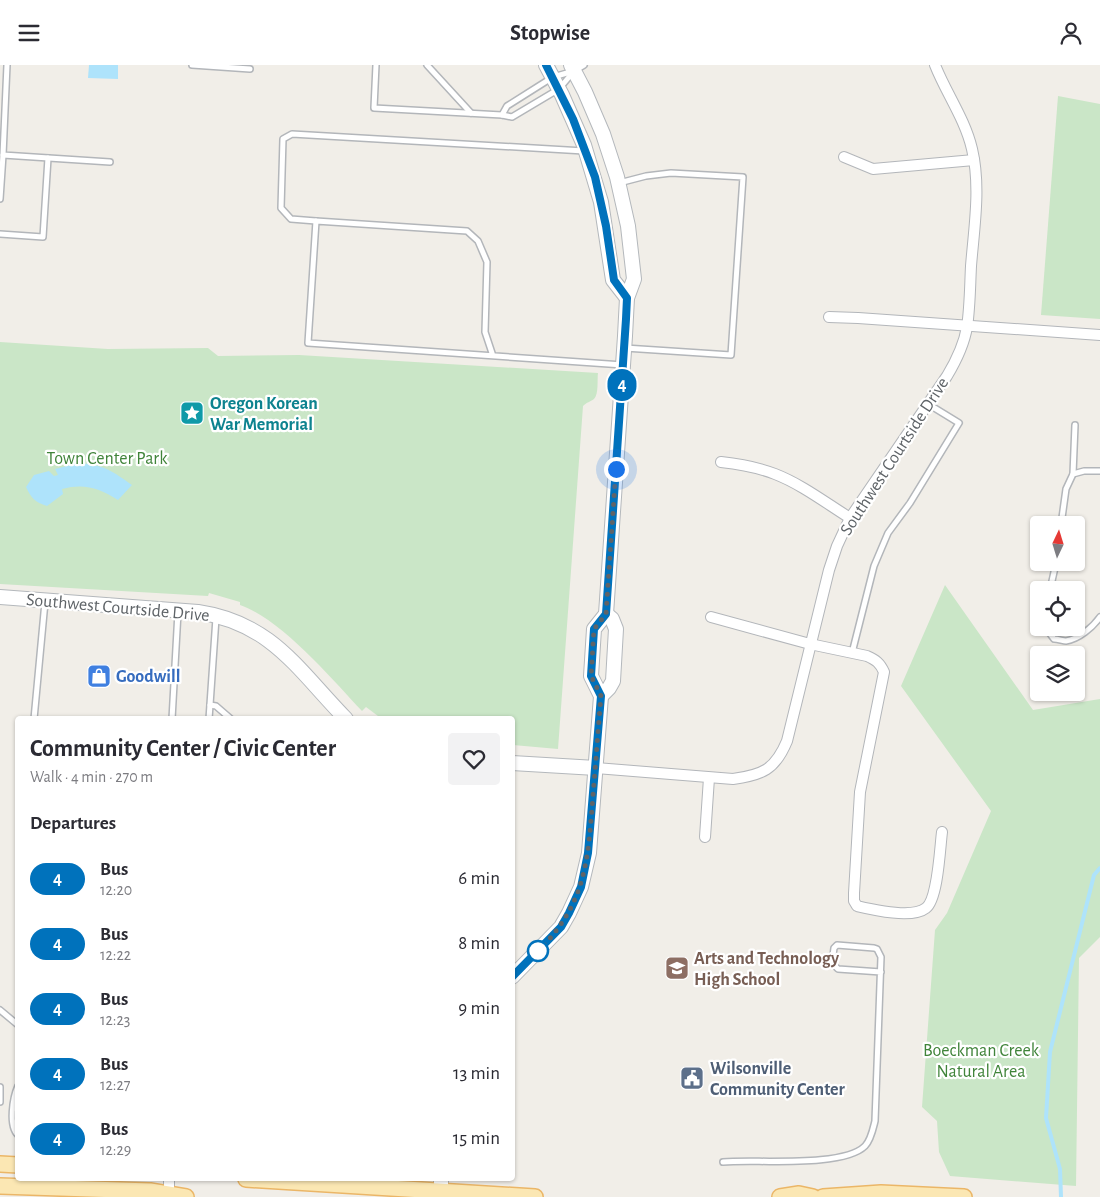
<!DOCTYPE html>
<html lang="en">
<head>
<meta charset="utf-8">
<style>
  body { margin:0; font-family:"Alegreya Sans",sans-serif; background:#f2f2f3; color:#2b2b33; height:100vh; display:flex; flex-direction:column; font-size:19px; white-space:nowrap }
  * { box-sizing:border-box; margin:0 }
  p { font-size:16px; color:#7c7c81 }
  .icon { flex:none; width:28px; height:28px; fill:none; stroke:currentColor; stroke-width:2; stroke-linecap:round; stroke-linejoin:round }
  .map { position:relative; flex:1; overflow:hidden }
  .side { position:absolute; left:15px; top:651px; width:500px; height:465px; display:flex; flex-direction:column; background:#fff; border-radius:5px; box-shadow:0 1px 4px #0004 }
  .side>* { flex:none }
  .badge { padding:0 10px; border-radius:16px; font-size:18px; line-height:32px }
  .needle { width:32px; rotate:4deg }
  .fabs { position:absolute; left:1030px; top:451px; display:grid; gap:10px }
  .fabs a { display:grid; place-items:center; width:55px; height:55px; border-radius:5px; background:#fff; box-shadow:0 1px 4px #0004; font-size:25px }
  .you { position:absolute; width:25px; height:25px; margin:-12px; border:4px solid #fff; border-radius:50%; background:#1a73e8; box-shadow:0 0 0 8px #1a73e833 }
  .map>.badge { position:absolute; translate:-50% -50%; box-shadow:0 0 0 2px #fff }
  h2 { padding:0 15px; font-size:19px; line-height:45px }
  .round { display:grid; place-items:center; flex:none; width:52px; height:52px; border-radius:5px; background:#f2f2f3 }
  .head { display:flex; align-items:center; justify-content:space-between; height:85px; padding:0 15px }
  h1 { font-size:24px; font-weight:700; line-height:38px }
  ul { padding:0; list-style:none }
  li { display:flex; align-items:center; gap:15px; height:65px; padding:0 15px }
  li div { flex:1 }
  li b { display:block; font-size:19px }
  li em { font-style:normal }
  li .badge { min-width:55px; font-weight:700; text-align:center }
  header { display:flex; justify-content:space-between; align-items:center; height:65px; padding:0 15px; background:#fff; font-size:22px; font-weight:700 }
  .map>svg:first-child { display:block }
</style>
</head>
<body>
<header><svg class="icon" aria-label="menu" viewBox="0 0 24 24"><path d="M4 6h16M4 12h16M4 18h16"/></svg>Stopwise<svg class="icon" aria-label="person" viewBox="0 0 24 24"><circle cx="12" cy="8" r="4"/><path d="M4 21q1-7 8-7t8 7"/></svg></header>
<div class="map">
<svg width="1100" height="1132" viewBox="0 0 1100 1132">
  <rect width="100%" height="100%" fill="#f1eee8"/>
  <g fill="#cae6c7">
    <path d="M1058 31 1100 39V254L1041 250Z"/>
    <path d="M0 277 108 284 208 283 218 291 299 290 598 308C597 314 599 329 594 334 590 337 587 337 583 341L558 684 513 680 512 654H382L366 642 362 646C332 614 281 554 240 540V537L209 528 208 531 0 519Z"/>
    <path d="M945 520 1033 645 1100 634V872L1079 893 1076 1121 950 1111 939 1087 937 1056 922 1042 935 865 947 848 991 746 901 621Z"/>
  </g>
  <g fill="#aee3fb">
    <path d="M89 0H118V14L88 13Z"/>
    <path d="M79 398C105 400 112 406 132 420L118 435C99 423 84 418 62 424L63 429 47 441C35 437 31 433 26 422L34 410 49 406 54 411 58 410 55 404Z"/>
  </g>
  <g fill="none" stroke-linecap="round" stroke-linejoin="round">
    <path stroke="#aee3fb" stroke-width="4" d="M1061 1132 1060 1104 1046 1053 1050 987 1094 810 1100 803"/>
    <g stroke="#b3b6ba" stroke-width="8">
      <g id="lane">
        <path d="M7 0 3 90 110 97"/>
        <path d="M192 0 250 4"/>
        <path d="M376 0 374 43 502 50 512 52 559 24 574 6"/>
        <path d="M427 0 471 48"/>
        <path d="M502 50 507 41 553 12 574 6 584 0"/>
        <path d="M619 118 646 111 671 108 743 112 731 290 625 283"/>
        <path d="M0 134 3 90"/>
        <path d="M316 156 291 154 281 143 283 74 292 69 584 86"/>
        <path d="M0 169 43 172 48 93"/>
        <path d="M493 291 485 267 487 197 478 176 467 166 316 156 308 278 623 300"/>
        <path d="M1073 409 1075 360"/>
        <path d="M1061 460 1066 424 1073 409 1084 406H1100"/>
        <path d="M1050 525 1056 498"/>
        <path d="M1045 562 1054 574C1058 574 1063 576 1066 576 1079 574 1093 562 1100 552"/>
        <path d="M852 588 874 501 888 468 910 438 959 358 928 339"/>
        <path d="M210 640 216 641 231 654"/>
        <path d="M34 654 45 537"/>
        <path d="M172 654 178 547"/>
        <path d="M209 654 216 553"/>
        <path d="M0 945 18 960"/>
        <path d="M18 1021C13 1032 8 1061 18 1070"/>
        <path d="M0 1022V1037"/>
        <path d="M723 1097C754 1094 843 1103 865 1081 871 1075 873 1064 875 1056L881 892 877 884 874 883 837 880 834 883 832 898 838 904 881 907"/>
      </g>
    </g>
    <g stroke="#b3b6ba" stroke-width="12">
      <g id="street">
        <path d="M844 92 873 104 974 95"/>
        <path d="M829 252 858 253 1100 270"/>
        <path d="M721 397C740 399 757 402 775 409 801 419 826 438 850 453"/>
        <path d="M711 552 810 579 867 591C876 595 880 598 884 607L860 727 854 828V836L857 841C874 845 912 854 926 843 938 834 940 782 942 767"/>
        <path d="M596 703 733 714C762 710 775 705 787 676L829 505 837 481 850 453 947 311C956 296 964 280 967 262 970 242 970 221 971 201 974 163 981 122 972 84 965 54 946 28 935 0"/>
        <path d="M705 772 709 713"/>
        <path d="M169 1132V1114"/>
      </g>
    </g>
    <g stroke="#b4b8bc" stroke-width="16">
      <g id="secondary">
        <path d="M546 0 562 30 584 80 601 137 613 215 627 233"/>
        <path d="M0 532 198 547C272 558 298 605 346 654"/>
        <path d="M601 631 609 623 613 616 616 564 612 554 606 549"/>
        <path d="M512 698 596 703"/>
        <path d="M512 912 561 862 569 848 581 822 589 788 601 631 591 611 594 564 606 549 625 271 627 233 634 214 628 161 617 112 603 69 585 27 571 0"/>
        <path d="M441 1132V1114"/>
      </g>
    </g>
    <g stroke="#ebb667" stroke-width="18">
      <g id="primary">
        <path d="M0 1099 18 1100"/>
        <path d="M246 1114 535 1132"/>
        <path d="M0 1121 150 1126 186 1132"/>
        <path d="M780 1132 799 1129 813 1132"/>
        <path d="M823 1132 881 1128 964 1132"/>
      </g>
    </g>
    <use href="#lane" stroke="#fff" stroke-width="5"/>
    <use href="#street" stroke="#fff" stroke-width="10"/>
    <use href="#secondary" stroke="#fff" stroke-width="14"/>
    <use href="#primary" stroke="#fbe7b3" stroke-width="15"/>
  </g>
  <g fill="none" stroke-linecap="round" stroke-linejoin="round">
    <g stroke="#fff" stroke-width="11">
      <path id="line" d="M512 912 561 862 569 848 581 822 588 788 601 631 591 611 594 564 606 549 626 254 627 233 614 215 606 161 595 112 573 54 546 0"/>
    </g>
    <use href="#line" stroke="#0072bc" stroke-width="8"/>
    <path stroke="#5f6468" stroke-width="5" stroke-dasharray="0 9" d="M538 886C587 838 588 794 593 730 596 697 598 664 601 631L591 611 594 564 606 549 616 404"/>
  </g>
  <defs>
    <g id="sight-square" transform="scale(1.25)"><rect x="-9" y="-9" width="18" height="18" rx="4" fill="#0f9aa8" stroke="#fff"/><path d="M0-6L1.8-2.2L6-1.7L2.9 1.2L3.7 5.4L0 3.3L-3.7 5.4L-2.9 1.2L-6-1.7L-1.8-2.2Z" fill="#fff"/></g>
    <g id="shop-square" transform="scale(1.25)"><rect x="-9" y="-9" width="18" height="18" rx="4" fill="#3f7fe0" stroke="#fff"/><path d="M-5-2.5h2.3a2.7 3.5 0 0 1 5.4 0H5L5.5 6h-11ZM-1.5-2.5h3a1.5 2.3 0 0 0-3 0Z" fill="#fff"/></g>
    <g id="school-square" transform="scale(1.25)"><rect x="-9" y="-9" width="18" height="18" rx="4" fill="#8d6e63" stroke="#fff"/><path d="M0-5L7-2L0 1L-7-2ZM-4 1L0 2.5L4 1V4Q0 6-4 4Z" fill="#fff"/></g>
    <g id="civic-square" transform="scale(1.25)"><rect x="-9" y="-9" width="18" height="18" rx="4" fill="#5c6f8a" stroke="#fff"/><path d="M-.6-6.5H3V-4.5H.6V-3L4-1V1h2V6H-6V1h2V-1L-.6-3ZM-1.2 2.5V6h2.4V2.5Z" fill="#fff"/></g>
  </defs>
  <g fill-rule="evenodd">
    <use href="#sight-square" x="192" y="348"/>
    <use href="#shop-square" x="99" y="611"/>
    <use href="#school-square" x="677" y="903"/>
    <use href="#civic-square" x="692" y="1013"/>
  </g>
  <circle fill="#fff" stroke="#0072bc" stroke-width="2.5" cx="538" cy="886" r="10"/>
  <g text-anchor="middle" stroke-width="4.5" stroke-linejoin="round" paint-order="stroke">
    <g font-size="18" font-weight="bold" fill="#0d838f" stroke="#fff" text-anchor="start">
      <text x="210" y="344">Oregon Korean<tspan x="210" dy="21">War Memorial</tspan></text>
    </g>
    <g font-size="18" fill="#5f6468" stroke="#fff">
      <text transform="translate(894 391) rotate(-57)" y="6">Southwest Courtside Drive</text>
      <text transform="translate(118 542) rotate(5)" y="6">Southwest Courtside Drive</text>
    </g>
    <g font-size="18" fill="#40843a" stroke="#fff">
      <text x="107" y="399">Town Center Park</text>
      <text x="981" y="991">Boeckman Creek<tspan x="981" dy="21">Natural Area</tspan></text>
    </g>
    <g font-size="18" font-weight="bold" fill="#366cbe" stroke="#fff" text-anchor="start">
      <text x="116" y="617">Goodwill</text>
    </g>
    <g font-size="18" font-weight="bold" fill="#785e54" stroke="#fff" text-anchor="start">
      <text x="694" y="899">Arts and Technology<tspan x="694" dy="21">High School</tspan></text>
    </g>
    <g font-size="18" font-weight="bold" fill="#4e5e75" stroke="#fff" text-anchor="start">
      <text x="710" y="1009">Wilsonville<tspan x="710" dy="21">Community Center</tspan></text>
    </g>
  </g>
</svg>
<div class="fabs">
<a><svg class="needle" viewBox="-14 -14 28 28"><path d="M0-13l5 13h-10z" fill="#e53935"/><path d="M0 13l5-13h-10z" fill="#7c7c81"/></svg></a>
<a><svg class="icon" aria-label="locate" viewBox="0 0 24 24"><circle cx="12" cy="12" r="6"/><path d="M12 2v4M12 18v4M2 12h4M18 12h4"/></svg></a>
<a><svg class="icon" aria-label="layers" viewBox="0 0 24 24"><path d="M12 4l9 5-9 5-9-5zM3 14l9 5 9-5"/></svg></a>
</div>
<div class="you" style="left:616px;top:404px"></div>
<b class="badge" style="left:622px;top:320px;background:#0072bc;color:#fff">4</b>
<section class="side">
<div class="head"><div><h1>Community Center / Civic Center</h1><p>Walk · 4 min · 270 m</p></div><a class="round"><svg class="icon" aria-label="heart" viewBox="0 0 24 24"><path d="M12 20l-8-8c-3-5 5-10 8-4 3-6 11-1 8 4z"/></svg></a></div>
<h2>Departures</h2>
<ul>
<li><span class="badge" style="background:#0072bc;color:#fff">4</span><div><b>Bus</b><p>12:20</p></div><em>6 min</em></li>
<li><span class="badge" style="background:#0072bc;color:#fff">4</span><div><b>Bus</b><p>12:22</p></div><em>8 min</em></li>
<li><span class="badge" style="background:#0072bc;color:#fff">4</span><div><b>Bus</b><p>12:23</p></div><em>9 min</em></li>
<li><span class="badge" style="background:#0072bc;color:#fff">4</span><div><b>Bus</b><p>12:27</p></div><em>13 min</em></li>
<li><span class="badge" style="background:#0072bc;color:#fff">4</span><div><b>Bus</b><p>12:29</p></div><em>15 min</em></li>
</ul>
</section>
</div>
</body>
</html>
